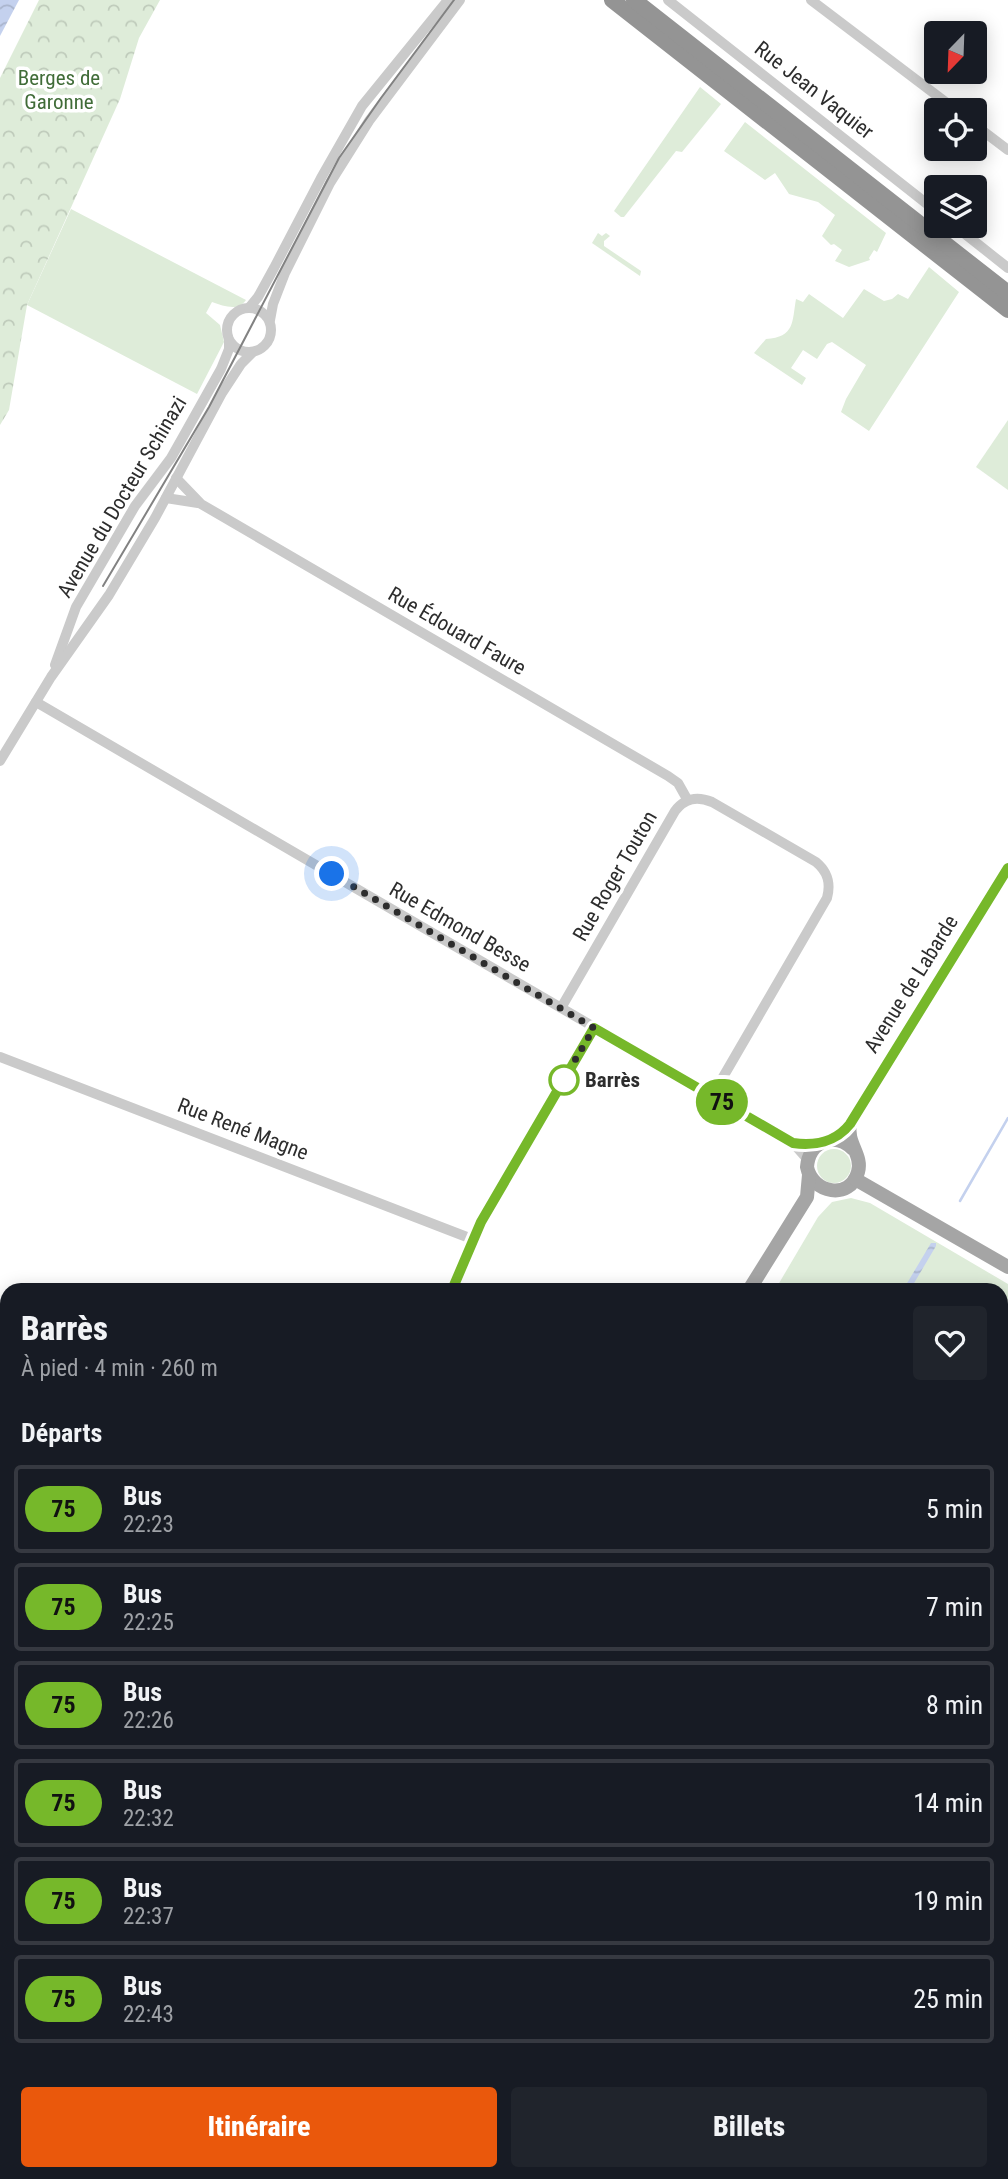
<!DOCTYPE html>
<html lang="fr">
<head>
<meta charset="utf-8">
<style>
  body { margin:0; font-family:"Roboto Condensed",sans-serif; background:#20242c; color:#f1f3f6; height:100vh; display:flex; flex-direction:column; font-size:26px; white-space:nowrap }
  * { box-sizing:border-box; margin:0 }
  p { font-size:23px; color:#9ea1a6 }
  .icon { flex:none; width:38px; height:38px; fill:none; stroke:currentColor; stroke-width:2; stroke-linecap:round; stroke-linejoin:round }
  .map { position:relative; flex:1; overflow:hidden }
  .side { position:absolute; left:0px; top:1283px; width:1008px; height:898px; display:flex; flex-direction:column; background:#171b24; border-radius:21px 21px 0 0; box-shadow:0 4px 18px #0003 }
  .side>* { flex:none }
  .badge { padding:0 14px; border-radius:23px; font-size:24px; line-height:46px }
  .needle { width:46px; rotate:203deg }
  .buttons { position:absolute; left:924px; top:21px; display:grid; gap:14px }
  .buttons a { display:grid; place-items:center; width:63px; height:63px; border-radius:7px; background:#171b24; box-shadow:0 4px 18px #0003; font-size:35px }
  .you { position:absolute; width:35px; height:35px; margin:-18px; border:5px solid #fff; border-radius:50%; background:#1a73e8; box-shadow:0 0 0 10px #1a73e833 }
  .map>.badge { position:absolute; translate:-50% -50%; box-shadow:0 0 0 4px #fff }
  h2 { padding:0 21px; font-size:26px; line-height:63px }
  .round { display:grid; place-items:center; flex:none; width:74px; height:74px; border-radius:7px; background:#20242c }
  .head { display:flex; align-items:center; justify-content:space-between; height:119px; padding:0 21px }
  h1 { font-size:33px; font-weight:800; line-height:52px }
  .button { display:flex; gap:14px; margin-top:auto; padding:14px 21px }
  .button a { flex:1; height:80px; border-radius:7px; background:#ea580c; color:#fff; font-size:28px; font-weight:800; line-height:80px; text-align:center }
  .button a+a { background:#20242c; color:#f1f3f6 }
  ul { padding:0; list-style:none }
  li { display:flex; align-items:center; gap:21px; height:88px; margin:0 14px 10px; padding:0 7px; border:4px solid #363941; border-radius:7px }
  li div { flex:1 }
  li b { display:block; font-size:26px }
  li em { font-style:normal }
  li .badge { min-width:77px; font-weight:700; text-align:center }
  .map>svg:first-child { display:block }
</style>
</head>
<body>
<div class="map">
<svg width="1008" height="2179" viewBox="0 0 1008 2179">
  <defs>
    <pattern id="forest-firs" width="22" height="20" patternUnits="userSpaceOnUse" patternTransform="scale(1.75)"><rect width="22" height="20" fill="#deecd9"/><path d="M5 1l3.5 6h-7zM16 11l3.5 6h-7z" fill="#bfcbbb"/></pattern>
    <pattern id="park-crowns" width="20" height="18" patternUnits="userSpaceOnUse" patternTransform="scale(1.75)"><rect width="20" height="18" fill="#deecd9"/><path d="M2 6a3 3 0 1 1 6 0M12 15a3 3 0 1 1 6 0" fill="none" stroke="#bfcbbb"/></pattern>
    <pattern id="water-waves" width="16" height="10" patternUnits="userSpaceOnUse" patternTransform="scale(1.75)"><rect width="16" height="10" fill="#c4d1ee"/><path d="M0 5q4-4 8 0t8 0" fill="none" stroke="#a9b4cc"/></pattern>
  </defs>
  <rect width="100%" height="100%" fill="#fff"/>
  <g fill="#deecd9">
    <path d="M700 87 721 104 682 152 676 151 624 217H621L614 211Z"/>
    <path d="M745 122 886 233 877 252 874 250 869 258 870 260 849 267 835 261 842 250 834 244 831 245 822 236 835 215 818 202 789 194 775 173 765 180 724 151Z"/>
    <path d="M71 209 246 300C238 312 224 306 212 302L206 313 220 325 224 342 197 394 27 305Z"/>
    <path d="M598 233 602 236 606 233 610 236 604 241V246L641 271 640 276 592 243Z"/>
    <path d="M929 267 959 292 869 431 841 412 846 399 866 365 832 342 827 344 817 359 803 350 791 368 806 378 802 385 754 353 766 339C795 337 792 322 796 299L803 302 809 294 843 318 864 289 884 301 892 299 898 294 908 299Z"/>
    <path d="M1008 420V490L976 467Z"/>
    <circle cx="834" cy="1166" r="17"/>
    <path d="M851 1198 870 1203 1008 1284V2039L1001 2036V1290H775L818 1217 832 1202Z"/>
    <path d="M0 2038 7 2040V2174H142L140 2179H0Z"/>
    <path d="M452 2174H797L795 2179H452Z"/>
  </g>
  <path fill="url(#forest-firs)" d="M1001 2082 1008 2084V2179H838L839 2174H1001Z"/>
  <path fill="url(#park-crowns)" d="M39 0H160L139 38 120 99 27 305 9 410 0 425V78Z"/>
  <g fill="url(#water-waves)">
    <path d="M0 0H19L0 36Z"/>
    <path d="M931 1243H936V1246L910 1290H903Z"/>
  </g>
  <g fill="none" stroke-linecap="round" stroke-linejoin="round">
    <path stroke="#c4d1ee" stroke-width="2.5" d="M960 1201 1008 1118"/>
    <g stroke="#cacaca" stroke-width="10">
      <path d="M668 0 936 211"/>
      <path d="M811 0 956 110"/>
      <path d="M975 125 1008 150"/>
      <path d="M955 226 1008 268"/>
      <circle cx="249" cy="330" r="22"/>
      <path d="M249 308 258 297 274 268 321 178 362 106 448 0"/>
      <path d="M270 320 273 304 285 273 330 183 369 121 460 0"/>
      <path d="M176 478 201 504 668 776 678 783 687 799"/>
      <path d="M166 498 198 503"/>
      <path d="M55 665 76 607 135 506 171 458 184 435 221 369 229 349V340"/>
      <path d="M36 702 793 1143 808 1160"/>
      <path d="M0 761 51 677 109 595 155 518 222 393 241 364 253 352"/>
      <path d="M561 1008 675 811C685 798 697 796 712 802L816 862C828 872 831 883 827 898L712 1096"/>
      <path d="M0 1057 472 1239"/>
      <path d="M452 1290 481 1222 594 1028"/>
      <path d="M0 1397 7 1400"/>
      <path d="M0 1747 7 1749"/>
      <path d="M1001 2066 1008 2068"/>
      <path d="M822 2179 824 2174"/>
    </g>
    <g stroke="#a5a5a5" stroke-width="14">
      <path d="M850 1124C846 1143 863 1155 858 1172 850 1201 812 1193 807 1167 809 1141 835 1131 853 1149"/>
      <path d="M830 1139 839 1135 850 1124 1008 868"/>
      <path d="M855 1179 1008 1267"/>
      <path d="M749 1290 807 1197 809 1175"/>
      <path d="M430 2179V2174"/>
    </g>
    <g stroke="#949494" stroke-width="16">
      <path d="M612 0 1008 310"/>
      <path d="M634 0 1008 293"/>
    </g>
    <path stroke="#828282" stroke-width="2" d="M103 586 209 407 339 158 381 98 454 0"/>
  </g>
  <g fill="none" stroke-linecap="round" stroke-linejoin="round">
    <g stroke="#fff" stroke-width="16">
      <path id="line" d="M452 1290 481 1222 594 1028 793 1143C814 1146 836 1142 850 1124L1008 868"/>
    </g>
    <use href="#line" stroke="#76b82a" stroke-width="10"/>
    <path stroke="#2d2d2d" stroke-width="7" stroke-dasharray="0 12.6" d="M332 874 594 1028 562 1082 564 1080"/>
  </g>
  <circle fill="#fff" stroke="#76b82a" stroke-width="3.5" cx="564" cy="1080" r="14"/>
  <g text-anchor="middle" stroke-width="7" stroke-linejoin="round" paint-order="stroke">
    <g font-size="21" fill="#406c38" stroke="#fff">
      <text x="59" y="85">Berges de<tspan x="59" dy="24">Garonne</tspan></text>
    </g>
    <g font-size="21" fill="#2d2d2d" stroke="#fff">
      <text transform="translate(814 90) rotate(38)" y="7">Rue Jean Vaquier</text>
      <text transform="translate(122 497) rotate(-59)" y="7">Avenue du Docteur Schinazi</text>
      <text transform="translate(457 631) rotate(30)" y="7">Rue Édouard Faure</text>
      <text transform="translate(615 876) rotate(-60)" y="7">Rue Roger Touton</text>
      <text transform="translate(460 927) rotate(30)" y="7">Rue Edmond Besse</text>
      <text transform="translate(911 984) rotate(-58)" y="7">Avenue de Labarde</text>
      <text transform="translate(243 1129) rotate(21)" y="7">Rue René Magne</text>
    </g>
    <g font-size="21" font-weight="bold" fill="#2d2d2d" stroke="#fff" text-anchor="start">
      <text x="585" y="1087">Barrès</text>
    </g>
  </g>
</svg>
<div class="buttons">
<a><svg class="needle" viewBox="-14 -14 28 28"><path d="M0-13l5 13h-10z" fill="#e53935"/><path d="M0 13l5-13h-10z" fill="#9ea1a6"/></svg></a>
<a><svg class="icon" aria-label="locate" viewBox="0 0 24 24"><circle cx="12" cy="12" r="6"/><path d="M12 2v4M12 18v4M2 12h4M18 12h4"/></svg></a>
<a><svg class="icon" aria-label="layers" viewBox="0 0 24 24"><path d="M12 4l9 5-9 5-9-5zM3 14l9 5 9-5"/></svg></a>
</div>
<div class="you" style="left:332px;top:874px"></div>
<b class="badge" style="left:722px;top:1102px;background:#76b82a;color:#111">75</b>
<section class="side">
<div class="head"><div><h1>Barrès</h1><p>À pied · 4 min · 260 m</p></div><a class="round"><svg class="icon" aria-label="heart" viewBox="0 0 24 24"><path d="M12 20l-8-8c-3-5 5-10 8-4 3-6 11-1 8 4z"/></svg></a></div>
<h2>Départs</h2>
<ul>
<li><span class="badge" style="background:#76b82a;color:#111">75</span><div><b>Bus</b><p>22:23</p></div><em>5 min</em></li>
<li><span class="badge" style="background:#76b82a;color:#111">75</span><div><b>Bus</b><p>22:25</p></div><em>7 min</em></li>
<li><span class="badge" style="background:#76b82a;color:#111">75</span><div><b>Bus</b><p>22:26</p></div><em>8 min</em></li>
<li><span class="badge" style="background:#76b82a;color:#111">75</span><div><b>Bus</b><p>22:32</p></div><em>14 min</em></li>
<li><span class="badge" style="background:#76b82a;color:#111">75</span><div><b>Bus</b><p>22:37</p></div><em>19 min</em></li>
<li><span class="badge" style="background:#76b82a;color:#111">75</span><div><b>Bus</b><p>22:43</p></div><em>25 min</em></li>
</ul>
<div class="button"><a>Itinéraire</a><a>Billets</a></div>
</section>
</div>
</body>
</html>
